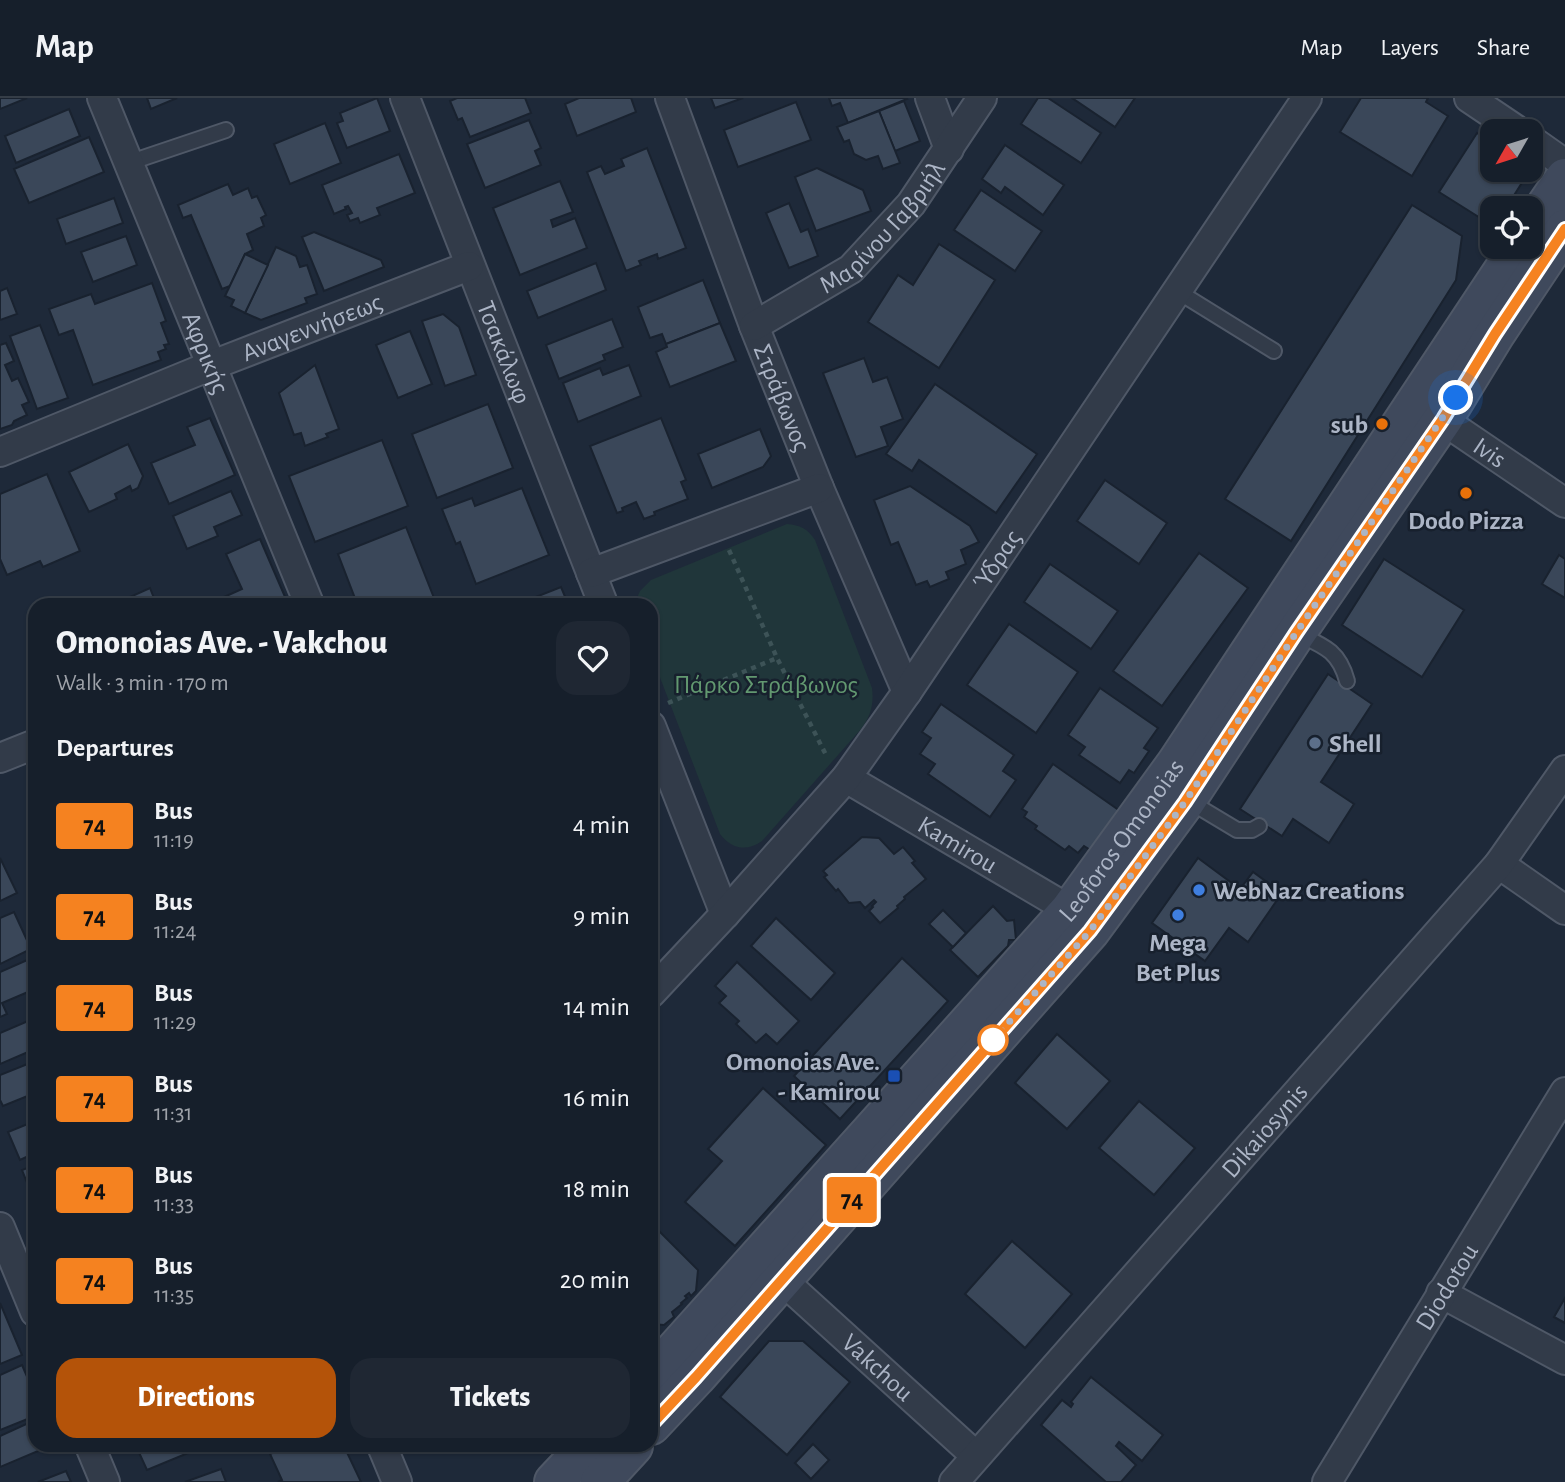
<!DOCTYPE html>
<html lang="en">
<head>
<meta charset="utf-8">
<style>
  body { margin:0; font-family:"Alegreya Sans",sans-serif; background:#1f2733; color:#f1f3f6; height:100vh; display:flex; flex-direction:column; font-size:26px; white-space:nowrap }
  * { box-sizing:border-box; margin:0 }
  p { font-size:23px; color:#9ea2a9 }
  .icon { flex:none; width:38px; height:38px; fill:none; stroke:currentColor; stroke-width:2; stroke-linecap:round; stroke-linejoin:round }
  .map { position:relative; flex:1; overflow:hidden }
  .panel { position:absolute; left:28px; top:500px; width:630px; height:854px; display:flex; flex-direction:column; background:#161f2b; border-radius:21px; box-shadow:0 2px 5px #0004,0 0 0 2px #353d47 }
  .panel>* { flex:none }
  .badge { padding:0 14px; border-radius:5px; font-size:24px; line-height:46px }
  .needle { width:46px; rotate:231deg }
  .buttons { position:absolute; left:1480px; top:21px; display:grid; gap:14px }
  .buttons a { display:grid; place-items:center; width:63px; height:63px; border-radius:14px; background:#161f2b; box-shadow:0 2px 5px #0004,0 0 0 2px #353d47; font-size:35px }
  .you { position:absolute; width:35px; height:35px; margin:-18px; border:5px solid #fff; border-radius:50%; background:#1a73e8; box-shadow:0 0 0 10px #1a73e833 }
  .map>.badge { position:absolute; translate:-50% -50%; box-shadow:0 0 0 4px #fff }
  h2 { padding:0 28px; font-size:26px; line-height:63px }
  .round { display:grid; place-items:center; flex:none; width:74px; height:74px; border-radius:21px; background:#1f2733 }
  .headline { display:flex; align-items:center; justify-content:space-between; height:119px; padding:0 28px }
  h1 { font-size:33px; font-weight:800; line-height:52px }
  .button { display:flex; gap:14px; margin-top:auto; padding:14px 28px }
  .button a { flex:1; height:80px; border-radius:21px; background:#b45309; color:#fff; font-size:28px; font-weight:800; line-height:80px; text-align:center }
  .button a+a { background:#1f2733; color:#f1f3f6 }
  ul { padding:0; list-style:none }
  li { display:flex; align-items:center; gap:21px; height:91px; padding:0 28px }
  li div { flex:1 }
  li b { display:block; font-size:26px }
  li em { font-style:normal }
  li .badge { min-width:77px; font-weight:700; text-align:center }
  header { display:flex; align-items:center; gap:42px; box-sizing:border-box; height:98px; padding:0 35px; background:#161f2b; border-bottom:2px solid #353d47 }
  header strong { font-size:33px }
  nav { display:flex; gap:38px; margin-inline-start:auto; font-size:24px }
  .map>svg:first-child { display:block }
</style>
</head>
<body>
<header>
<strong>Map</strong>
<nav><a>Map</a><a>Layers</a><a>Share</a></nav>
</header>
<div class="map">
<svg width="1565" height="1384" viewBox="0 0 1565 1384">
  <rect width="100%" height="100%" fill="#1e2939"/>
  <path fill="#20363a" d="M787 426C800 427 808 431 815 442L872 590C874 606 871 618 861 631L762 743C746 754 732 751 720 736L651 556V508L634 507 640 493 651 482Z"/>
  <g fill="#3a4759" stroke="#19222f" stroke-width="2">
    <path d="M0 0H27L0 11Z"/>
    <path d="M147 0H177L151 11Z"/>
    <path d="M377 0 390 33 347 50 337 25 343 23 340 15Z"/>
    <path d="M457 0H525L531 15 470 39 462 20 458 22 450 3Z"/>
    <path d="M579 0H631L636 14 577 38 565 6Z"/>
    <path d="M711 0H743L715 10Z"/>
    <path d="M829 0H906L907 1 848 25 840 5 832 8Z"/>
    <path d="M1038 0H1048L1101 35 1081 65 1021 26Z"/>
    <path d="M1072 0H1135L1115 29Z"/>
    <path d="M1361 0H1428L1426 4 1448 18 1412 78 1340 34Z"/>
    <path d="M904 3 920 43 895 53 879 13Z"/>
    <path d="M796 4 811 42 738 69 724 32Z"/>
    <path d="M69 11 80 38 16 65 5 38Z"/>
    <path d="M879 13 900 65 883 71 878 58 866 62 854 56 849 42 844 44 837 29Z"/>
    <path d="M529 22 541 50 535 53 541 67 485 90 467 46Z"/>
    <path d="M325 25 341 65 290 86 274 46Z"/>
    <path d="M1477 35 1493 45V72H1530L1506 110H1493V128L1439 94Z"/>
    <path d="M89 39 104 74 29 105 14 71Z"/>
    <path d="M1005 47 1064 87 1043 117 1005 89 1001 95 982 81Z"/>
    <path d="M647 50 686 150 658 161 657 156 639 163 641 167 626 173 587 74 601 68 605 76 624 68 621 61Z"/>
    <path d="M399 56 415 95 377 110 380 117 360 125 358 120 350 123 347 117 352 115 348 108 345 109 346 111 334 116 322 87Z"/>
    <path d="M817 70 863 92 871 113 816 133 795 79Z"/>
    <path d="M560 83 573 114 551 122 553 129 575 120 587 150 520 177 493 110Z"/>
    <path d="M228 86 233 97 248 90 252 100 257 98 266 117 261 120 264 128 247 136 253 152 245 156 230 188 222 191 191 117 183 120 178 107Z"/>
    <path d="M981 92 1042 133 1015 173 954 132Z"/>
    <path d="M114 100 123 125 66 146 57 121Z"/>
    <path d="M789 105 801 134 808 131 818 158 789 170 766 115Z"/>
    <path d="M1412 107 1462 138 1456 182 1291 443 1225 401Z"/>
    <path d="M314 134 381 162 384 169 324 193 302 139Z"/>
    <path d="M126 138 137 167 93 184 81 154Z"/>
    <path d="M939 146 995 182 939 270 868 224 898 177 913 187Z"/>
    <path d="M276 149 296 158 300 169 307 167 317 196 305 200 307 205 261 222 245 215Z"/>
    <path d="M245 156 268 167 245 215 231 208 234 202 225 198Z"/>
    <path d="M596 165 606 192 538 220 527 193Z"/>
    <path d="M703 182 720 225 666 246 662 236 650 240 638 209Z"/>
    <path d="M152 185 166 223 161 225 169 246 164 247 166 251 158 254 161 262 93 287 73 232 59 237 49 211 91 196 95 206Z"/>
    <path d="M7 190 17 216 0 222V193Z"/>
    <path d="M443 216 459 229 476 277 445 288 422 223Z"/>
    <path d="M612 221 623 249 603 257 605 262 559 281 546 247Z"/>
    <path d="M720 225 736 263 670 289 656 254 667 249 666 246Z"/>
    <path d="M40 227 68 300 37 311 10 238Z"/>
    <path d="M410 233 432 286 398 300 376 247Z"/>
    <path d="M6 245 14 263 5 267 12 283 18 280 29 304 22 307 27 317 14 323 12 327 0 331V247Z"/>
    <path d="M864 260 873 284 887 279 903 321 881 329 888 348 856 359 823 275Z"/>
    <path d="M315 267 339 331 326 336 328 339 305 348 301 335 294 337 279 295Z"/>
    <path d="M629 267 641 298 578 324 563 285 600 270 603 277Z"/>
    <path d="M935 286 1037 356 996 415 919 362 912 373 886 356Z"/>
    <path d="M488 306 513 370 437 400 412 336Z"/>
    <path d="M210 320 235 377 169 406 151 365 195 347 187 329Z"/>
    <path d="M661 320 686 382 681 384 688 401 654 414 655 417 644 421 636 404 622 410 623 413 617 415 590 348Z"/>
    <path d="M760 331 771 358 763 369 712 390 698 356Z"/>
    <path d="M382 342 408 408 315 444 289 378Z"/>
    <path d="M128 346 143 378 138 390 132 393 130 388 115 396 117 401 89 414 69 374Z"/>
    <path d="M47 376 80 453 43 469 40 463 7 477 0 461V396Z"/>
    <path d="M1105 382 1167 425 1139 466 1077 423Z"/>
    <path d="M910 388 970 428 979 444 961 452 966 466 946 474 949 481 930 489 927 483 916 487 898 444 891 447 874 402Z"/>
    <path d="M522 390 549 457 476 486 460 444 456 446 442 411 472 400 475 408Z"/>
    <path d="M231 393 242 417 214 429 218 438 187 451 173 418Z"/>
    <path d="M406 429 434 500 415 508H358L338 456Z"/>
    <path d="M260 441 289 508H204L242 491 226 456Z"/>
    <path d="M1199 455 1248 490 1162 608 1113 573Z"/>
    <path d="M1559 457 1565 461V500L1542 486Z"/>
    <path d="M1384 461 1464 512 1422 579 1342 527Z"/>
    <path d="M1050 466 1118 513 1091 551 1024 504Z"/>
    <path d="M561 489 569 508H513Z"/>
    <path d="M150 490 157 508H110Z"/>
    <path d="M1009 526 1078 574 1036 635 967 587Z"/>
    <path d="M1328 576 1372 606 1321 684 1354 706 1329 745 1293 721 1282 738 1240 711Z"/>
    <path d="M1100 590 1158 630 1144 650 1149 653 1134 675 1129 672 1120 685 1079 657 1085 649 1068 637Z"/>
    <path d="M941 606 1014 657 1003 673 1016 682 990 719 928 676 935 666 920 656 931 640 922 634Z"/>
    <path d="M1053 666 1120 713 1092 753 1084 748 1078 755 1069 748 1065 752 1035 731 1037 728 1024 719 1027 714 1022 711Z"/>
    <path d="M862 739 879 740 894 756 903 749 915 763 912 765 926 781 904 799 905 801 897 808 898 810 880 825 869 813 873 809 872 808 876 804 874 802 865 810 860 804 849 805 838 791 836 793 824 779 827 777 823 773Z"/>
    <path d="M0 760 17 795 0 803Z"/>
    <path d="M1198 760 1240 791 1253 774 1282 795 1248 844 1229 830 1205 863 1152 825Z"/>
    <path d="M993 808 1007 823 1014 822 1016 842H1009L1008 848 978 879 950 852Z"/>
    <path d="M943 812 966 835 953 849 929 826Z"/>
    <path d="M14 814 31 851 0 866V820Z"/>
    <path d="M776 820 835 875 811 902 751 848Z"/>
    <path d="M34 859 35 891 2 905 7 916 0 919V874Z"/>
    <path d="M902 860 948 903 840 1021 794 978Z"/>
    <path d="M737 864 799 923 777 946 766 936 756 945 736 926 739 923 719 905 726 898 715 888Z"/>
    <path d="M35 920V951L0 966V935Z"/>
    <path d="M1057 936 1110 983 1067 1031 1015 985Z"/>
    <path d="M35 963V995L3 1008 0 1002V977Z"/>
    <path d="M763 990 826 1047 735 1148 685 1104 722 1063 708 1051Z"/>
    <path d="M1139 1003 1195 1050 1154 1097 1099 1050Z"/>
    <path d="M35 1023V1055L20 1062 8 1034Z"/>
    <path d="M35 1067V1101L34 1102 22 1072Z"/>
    <path d="M659 1133 698 1172 696 1193 691 1198 689 1195 685 1198 687 1200 681 1205 682 1206 672 1214 674 1219 664 1227 651 1226V1141Z"/>
    <path d="M1012 1143 1072 1196 1025 1250 965 1196Z"/>
    <path d="M1565 1200V1225L1554 1219Z"/>
    <path d="M0 1205 22 1257 0 1266Z"/>
    <path d="M769 1243H803L850 1284 787 1357 720 1299Z"/>
    <path d="M22 1267 35 1297V1318L0 1332V1277Z"/>
    <path d="M1091 1279 1163 1337 1142 1363 1119 1344 1116 1348 1136 1367 1121 1384H1106L1041 1327 1062 1302 1071 1309 1073 1306 1071 1304Z"/>
    <path d="M35 1322V1348H50L0 1369V1338Z"/>
    <path d="M813 1346 829 1362 811 1381 795 1365Z"/>
    <path d="M136 1348H205L147 1372Z"/>
    <path d="M288 1348H344L361 1384H278L282 1382 270 1356Z"/>
    <path d="M221 1371 226 1384H185Z"/>
    <path d="M66 1373 71 1384H38Z"/>
  </g>
  <g fill="none" stroke-linecap="round" stroke-linejoin="round">
    <g stroke="#4f5867" stroke-width="18">
      <g id="service">
        <path d="M128 65 226 32"/>
        <path d="M1177 193 1274 253"/>
        <path d="M1298 536C1324 548 1339 553 1347 583"/>
        <path d="M1187 705 1202 711 1237 732H1252L1259 728"/>
      </g>
    </g>
    <g stroke="#4f5867" stroke-width="32">
      <g id="minor">
        <path id="s1" d="M102 0 310 508"/>
        <path id="s2" d="M405 0 604 508"/>
        <path id="s3" d="M670 0 754 228 819 390 907 594"/>
        <path d="M930 0 949 51"/>
        <path d="M1469 0 1518 33"/>
        <path d="M1531 42 1565 66"/>
        <path id="s4" d="M754 228 851 171 911 106 982 0"/>
        <path id="s5" d="M1428 312 1565 405"/>
        <path id="s6" d="M0 354 210 268 469 168"/>
        <path d="M591 475 819 390"/>
        <path d="M651 628 725 816"/>
        <path d="M0 660 35 646"/>
        <path id="s7" d="M846 680 1070 812"/>
        <path d="M1499 766 1565 812"/>
        <path id="s8" d="M651 895 725 816 846 680 907 594 1307 0"/>
        <path d="M0 1129 35 1214"/>
        <path id="s9" d="M781 1181 976 1358"/>
        <path d="M1441 1195 1565 1262"/>
        <path d="M90 1348 105 1384"/>
        <path d="M382 1348 397 1384"/>
        <path id="s10" d="M954 1384 1499 766 1565 672"/>
        <path id="s11" d="M1327 1384 1565 994"/>
      </g>
    </g>
    <g stroke="#4f5867" stroke-width="42">
      <g id="secondary">
        <path d="M1531 130 1565 80"/>
        <path id="s12" d="M651 1279 1070 812 1176 666 1519 149"/>
        <path d="M651 1327 696 1279 1090 833 1185 704 1296 535 1443 321 1495 236 1565 131"/>
        <path d="M554 1384 588 1348"/>
        <path d="M600 1384 633 1348"/>
      </g>
    </g>
    <g stroke="#3d5357" stroke-width="4.5" stroke-dasharray="5 5" stroke-linecap="butt">
      <path d="M729 452 777 560 827 659"/>
      <path d="M668 605 777 560"/>
    </g>
    <use href="#service" stroke="#323b49" stroke-width="14"/>
    <use href="#minor" stroke="#323b49" stroke-width="28"/>
    <use href="#secondary" stroke="#3f495c" stroke-width="38"/>
  </g>
  <g fill="none" stroke-linecap="round" stroke-linejoin="round">
    <g stroke="#fff" stroke-width="16">
      <path id="line" d="M651 1327 696 1279 1090 833 1185 704 1296 535 1443 321 1495 236 1565 131"/>
    </g>
    <use href="#line" stroke="#f58220" stroke-width="10"/>
    <path stroke="#acb5c6" stroke-width="7" stroke-dasharray="0 12.6" d="M993 942 1090 833 1185 704 1296 535 1456 300"/>
  </g>
  <g fill="#e8710a" stroke="#17202d" stroke-width="2.5">
    <circle cx="1382" cy="326" r="7"/>
    <circle cx="1466" cy="395" r="7"/>
  </g>
  <circle fill="#5c6f8a" stroke="#17202d" stroke-width="2.5" cx="1315" cy="645" r="7"/>
  <g fill="#3f7fe0" stroke="#17202d" stroke-width="2.5">
    <circle cx="1199" cy="792" r="7"/>
    <circle cx="1178" cy="817" r="7"/>
  </g>
  <circle fill="#fff" stroke="#f58220" stroke-width="3.5" cx="993" cy="942" r="14"/>
  <rect fill="#1a4fb4" stroke="#17202d" stroke-width="2.5" x="887" y="971" width="14" height="14" rx="3.5"/>
  <g text-anchor="middle" stroke-width="5" stroke-linejoin="round" paint-order="stroke">
    <g font-size="26" fill="#acb5c6" stroke="#17202d">
      <text dy="9" stroke="none"><textPath href="#s4" startOffset="164">Μαρίνου Γαβριήλ</textPath></text>
      <text dy="9" stroke="none"><textPath href="#s6" startOffset="336">Αναγεννήσεως</textPath></text>
      <text dy="9" stroke="none"><textPath href="#s1" startOffset="275">Αφρικής</textPath></text>
      <text dy="9" stroke="none"><textPath href="#s2" startOffset="273">Τσακάλωφ</textPath></text>
      <text dy="9" stroke="none"><textPath href="#s3" startOffset="320">Στράβωνος</textPath></text>
      <text dy="9" stroke="none"><textPath href="#s5" startOffset="75">Ivis</textPath></text>
      <text dy="9" stroke="none"><textPath href="#s8" startOffset="556">Ύδρας</textPath></text>
      <text dy="9" stroke="none"><textPath href="#s12" startOffset="714">Leoforos Omonoias</textPath></text>
      <text dy="9" stroke="none"><textPath href="#s7" startOffset="130">Kamirou</textPath></text>
      <text dy="9" stroke="none"><textPath href="#s10" startOffset="469">Dikaiosynis</textPath></text>
      <text dy="9" stroke="none"><textPath href="#s11" startOffset="229">Diodotou</textPath></text>
      <text dy="9" stroke="none"><textPath href="#s9" startOffset="131">Vakchou</textPath></text>
    </g>
    <g font-size="26" font-weight="bold" fill="#acb5c6" stroke="#17202d" text-anchor="end">
      <text x="1368" y="335">sub</text>
      <text x="1466" y="431" text-anchor="middle">Dodo Pizza</text>
      <text x="1329" y="654" text-anchor="start">Shell</text>
      <text x="1213" y="801" text-anchor="start">WebNaz Creations</text>
      <text x="1178" y="853" text-anchor="middle">Mega<tspan x="1178" dy="30">Bet Plus</tspan></text>
      <text x="880" y="972">Omonoias Ave.<tspan x="880" dy="30">- Kamirou</tspan></text>
    </g>
    <g font-size="26" fill="#629870" stroke="#17202d">
      <text x="766" y="595">Πάρκο Στράβωνος</text>
    </g>
  </g>
</svg>
<div class="buttons">
<a><svg class="needle" viewBox="-14 -14 28 28"><path d="M0-13l5 13h-10z" fill="#e53935"/><path d="M0 13l5-13h-10z" fill="#9ea2a9"/></svg></a>
<a><svg class="icon" aria-label="locate" viewBox="0 0 24 24"><circle cx="12" cy="12" r="6"/><path d="M12 2v4M12 18v4M2 12h4M18 12h4"/></svg></a>
</div>
<div class="you" style="left:1456px;top:300px"></div>
<b class="badge" style="left:852px;top:1102px;background:#f58220;color:#111">74</b>
<section class="panel">
<div class="headline"><div><h1>Omonoias Ave. - Vakchou</h1><p>Walk · 3 min · 170 m</p></div><a class="round"><svg class="icon" aria-label="heart" viewBox="0 0 24 24"><path d="M12 20l-8-8c-3-5 5-10 8-4 3-6 11-1 8 4z"/></svg></a></div>
<h2>Departures</h2>
<ul>
<li><span class="badge" style="background:#f58220;color:#111">74</span><div><b>Bus</b><p>11:19</p></div><em>4 min</em></li>
<li><span class="badge" style="background:#f58220;color:#111">74</span><div><b>Bus</b><p>11:24</p></div><em>9 min</em></li>
<li><span class="badge" style="background:#f58220;color:#111">74</span><div><b>Bus</b><p>11:29</p></div><em>14 min</em></li>
<li><span class="badge" style="background:#f58220;color:#111">74</span><div><b>Bus</b><p>11:31</p></div><em>16 min</em></li>
<li><span class="badge" style="background:#f58220;color:#111">74</span><div><b>Bus</b><p>11:33</p></div><em>18 min</em></li>
<li><span class="badge" style="background:#f58220;color:#111">74</span><div><b>Bus</b><p>11:35</p></div><em>20 min</em></li>
</ul>
<div class="button"><a>Directions</a><a>Tickets</a></div>
</section>
</div>
</body>
</html>
